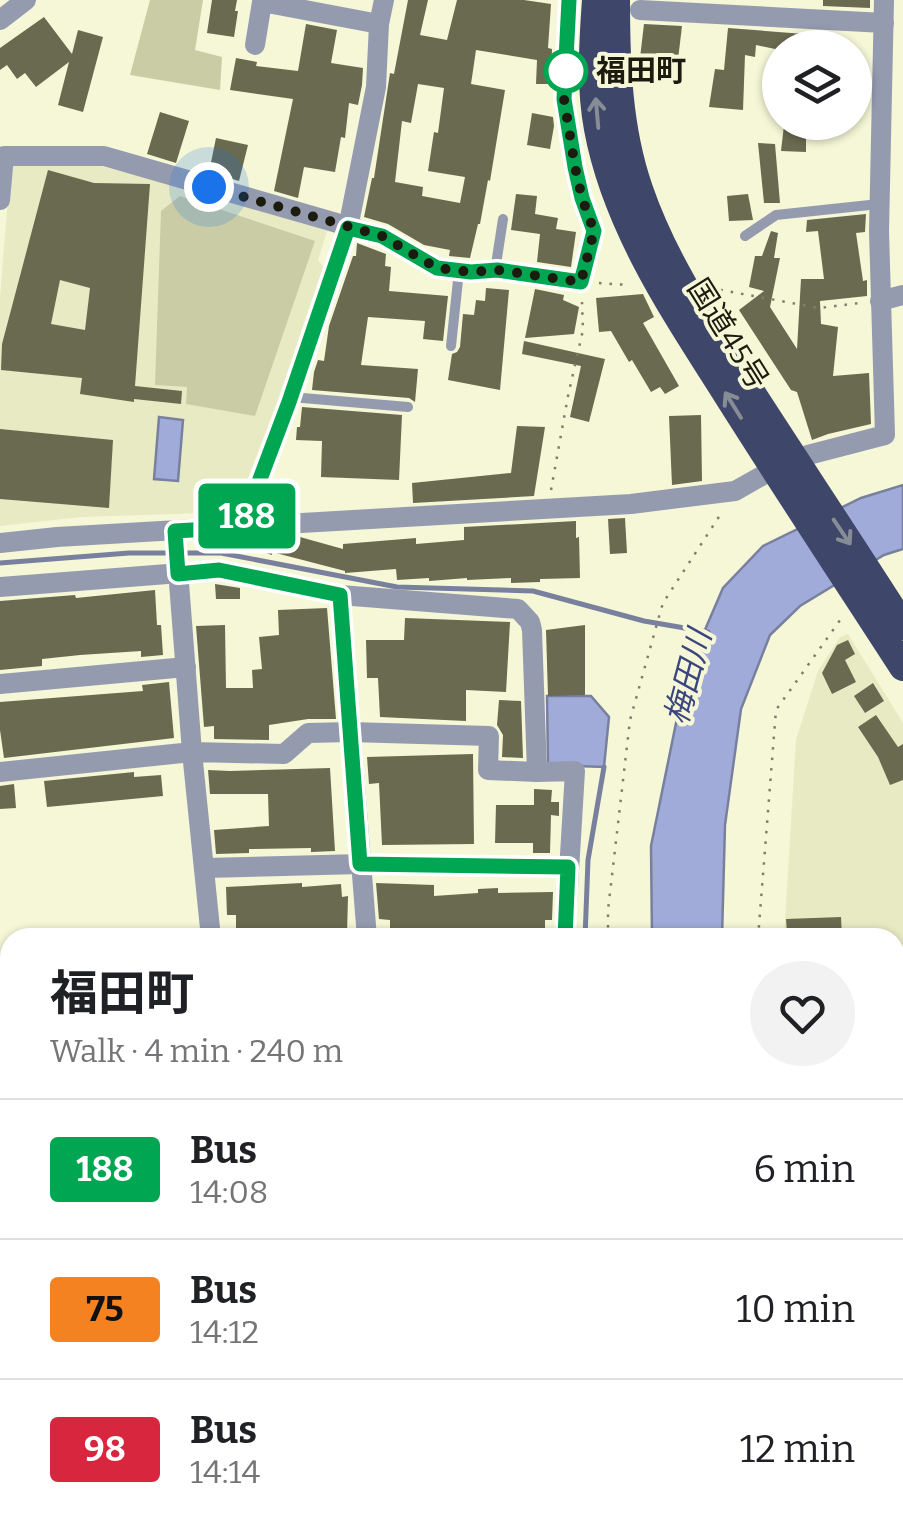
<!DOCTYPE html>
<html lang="en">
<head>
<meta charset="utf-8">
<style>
  body { margin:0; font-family:Bitter,"Noto Sans JP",serif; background:#f2f2f2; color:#202124; height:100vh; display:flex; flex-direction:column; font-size:38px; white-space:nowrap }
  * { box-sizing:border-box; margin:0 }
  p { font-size:32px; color:#757577 }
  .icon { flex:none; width:55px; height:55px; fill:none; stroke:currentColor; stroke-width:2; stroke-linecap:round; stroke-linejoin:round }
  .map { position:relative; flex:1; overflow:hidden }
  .drawer { position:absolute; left:0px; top:928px; width:905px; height:612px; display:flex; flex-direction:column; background:#fff; border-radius:30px 30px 0 0; box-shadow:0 2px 8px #0004 }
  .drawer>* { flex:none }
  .badge { padding:0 20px; border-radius:8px; font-size:35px; line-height:65px }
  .tools { position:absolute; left:762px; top:30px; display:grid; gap:20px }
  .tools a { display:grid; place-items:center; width:110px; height:110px; border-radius:50%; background:#fff; box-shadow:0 2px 8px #0004; font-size:50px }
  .you { position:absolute; width:50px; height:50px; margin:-25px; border:8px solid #fff; border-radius:50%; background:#1a73e8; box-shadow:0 0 0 15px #1a73e833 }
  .map>.badge { position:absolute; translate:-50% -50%; box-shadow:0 0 0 5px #fff }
  .round { display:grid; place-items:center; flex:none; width:105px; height:105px; border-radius:52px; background:#f2f2f2 }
  .head { display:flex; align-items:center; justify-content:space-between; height:170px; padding:0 50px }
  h1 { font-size:48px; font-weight:700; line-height:75px }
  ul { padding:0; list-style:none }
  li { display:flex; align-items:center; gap:30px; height:140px; padding:0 50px; border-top:2px solid #e0e0e0 }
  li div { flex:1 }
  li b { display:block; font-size:38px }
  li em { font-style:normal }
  li .badge { min-width:110px; font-weight:700; text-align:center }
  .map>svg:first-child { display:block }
</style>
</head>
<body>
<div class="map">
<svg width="903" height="1539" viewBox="0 0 903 1539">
  <rect width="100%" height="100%" fill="#f5f7d7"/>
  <g fill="#e8eac3">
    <path d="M11 162 92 164 163 181 327 231 318 260 328 272 235 512 81 517 0 526V297Z"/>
    <path d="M848 634 903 723V1046L895 1047V938H784L796 740 818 671 840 637Z"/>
    <path d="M903 1104V1539H817V1530H895V1105Z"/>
  </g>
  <g fill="#cacca6">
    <path d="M150 0H203L195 50 222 57 220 90 130 75Z"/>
    <path d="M180 196 315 241 255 416 186 404 187 387 155 385 161 211Z"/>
    <path d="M280 1530H411L330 1539H281Z"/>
  </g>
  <g fill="#a0abd9" stroke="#78809d" stroke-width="2.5">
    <path d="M159 417 183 420 178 481 154 479Z"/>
    <path d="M903 485V549L884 555 800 606 770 635 741 709 725 825 722 937 652 938 651 846 686 674 723 588 763 546 861 498Z"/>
    <path d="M547 696H591L609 717 604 767 548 765Z"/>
    <path d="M676 1530H734L735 1539H677Z"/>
  </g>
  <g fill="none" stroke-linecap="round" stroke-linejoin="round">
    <g stroke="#78809d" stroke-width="5">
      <path d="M183 553H221L397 587 533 591 644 621 708 632"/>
      <path d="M0 563 129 553H172"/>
      <path d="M585 938 588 860 604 767"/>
      <path d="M600 1530 601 1539"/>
    </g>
  </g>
  <g fill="#696a4f" fill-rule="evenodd">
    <path d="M212 0H237L235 11H238L234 37 207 33Z"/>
    <path d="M408 0H428L420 35 447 40 457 0H524L551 4 548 48 552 49 551 84H536L537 60 476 50 471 84 505 90 490 181 488 180 480 224H478L470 258 449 256 450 250 424 245 388 224 364 217 372 178H374L390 73 394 74ZM418 84 444 88 438 133 434 132 428 171 465 177 460 203 422 196 423 187 395 182 402 121 411 123Z"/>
    <path d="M823 0H870V8L823 6Z"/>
    <path d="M44 17 72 54 78 30 103 37 83 112 58 105 69 62 36 87 25 73 17 79 7 65 0 70V48Z"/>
    <path d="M306 24 337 30 331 63 363 68 362 85 358 105 349 103 345 138 341 137 335 172 304 167 298 198 274 191 293 99 230 90 236 58 257 62 256 66 298 71Z"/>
    <path d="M644 24 682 26 677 68 640 58Z"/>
    <path d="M728 28 817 35V48H780V50L756 45 755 57 745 55 743 110 709 107 715 69 724 70Z"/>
    <path d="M855 68 869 69 868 88 855 86Z"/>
    <path d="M160 112 189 121 176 163 147 154Z"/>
    <path d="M532 113 553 117 554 126 550 149 527 145Z"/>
    <path d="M835 122 836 136 806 139V152L781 151 784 125Z"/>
    <path d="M216 138 248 145 239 181 209 172Z"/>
    <path d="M758 143 775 144 780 203H764Z"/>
    <path d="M48 170 94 183 150 184 135 386 182 391 181 404 134 399V402L80 394 82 378 1 370 2 344ZM60 280 90 288 85 330 51 324Z"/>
    <path d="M516 194 537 196 535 214 558 218 556 229 576 232 571 267 537 262 540 234 511 230Z"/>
    <path d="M748 194 753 220 729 221 727 196Z"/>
    <path d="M866 214 865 232 856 233 863 281 867 280V296L820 301 821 324 838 327 833 376 869 373 871 424 828 434 812 440 797 392 791 390 739 310 764 291 749 287 755 256H762L771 231 778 233 774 258H780L770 307 797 349 801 279H824L818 231 806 232 807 220Z"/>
    <path d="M357 243 386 254 385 266 391 267 389 291 448 296 443 341 423 339 425 321 368 317 361 365 418 369 415 402 409 398 312 390 314 372 318 360 324 361 329 326 353 256H356Z"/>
    <path d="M486 288 509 290 500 390 448 380 452 354 457 352 460 347 463 314 474 315 476 300 485 301Z"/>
    <path d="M535 289 564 295 563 300 579 307 574 334 525 338Z"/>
    <path d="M643 294 654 317 643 323 679 386 665 394 660 387 651 392 632 360 629 362 611 331 599 332 596 298Z"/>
    <path d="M524 341 605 359 589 422 570 417 581 366 522 354Z"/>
    <path d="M302 407 402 415 399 480 321 477 322 441 296 440 297 427H300Z"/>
    <path d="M701 415 702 481 672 485 669 416Z"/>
    <path d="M517 426 545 427 534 496 413 503 412 483 511 473Z"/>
    <path d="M0 429 113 440 109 508 0 499Z"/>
    <path d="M272 487H287V497L300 496V509L263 511Z"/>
    <path d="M625 518 627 553 610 554 608 519Z"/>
    <path d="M576 521V538L579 537 580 578 540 579V582L511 583V578L467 580V578L429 581V578L397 580 396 569 345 573V571L272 552V555L234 542 300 537 343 549V544L416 538V544L464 540V527Z"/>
    <path d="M215 584 240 588V599H216Z"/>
    <path d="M155 590 157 625H161L163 655 141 657V651L80 655 42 659V666L0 670V601L75 595 76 598Z"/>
    <path d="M327 608 336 719H308L269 725V740L214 739V726L204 727 196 626 225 625 226 688H253L252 670 262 669 259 637 279 635 278 610Z"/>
    <path d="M405 618 510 622 506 692 466 690V721L380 717 378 678H367L366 640H404Z"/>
    <path d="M585 625V695L548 696 546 630Z"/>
    <path d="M848 640 855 654 845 660 856 682 832 694 822 673 837 645Z"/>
    <path d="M169 682 174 738 4 758 0 730V702L143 691 142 685Z"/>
    <path d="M873 683 884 701 865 713 854 696Z"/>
    <path d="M499 700 521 701 523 758 502 757 503 735 497 725Z"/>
    <path d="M876 715 898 747 903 744V780L890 785 878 757 858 727Z"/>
    <path d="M473 754 474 844 382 845 379 783 369 784 367 757Z"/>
    <path d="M330 768 335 851 311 852V848L249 849V853L216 854 214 830 269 826 268 794H210L208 770 230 771Z"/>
    <path d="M134 772V777L161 775 163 796 47 807 44 781Z"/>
    <path d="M14 784 16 808 0 809V786Z"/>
    <path d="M534 789 552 790 551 802H559V816L551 815 550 853H533V843H495L496 805H534Z"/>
    <path d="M302 883V887L341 884 342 897 348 896 347 935 236 938V915H227L226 887Z"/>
    <path d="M376 883 434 885V896L478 893V889L498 888V893L553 892 552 920H545V938H390V920L379 919Z"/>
    <path d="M841 917 842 938H811L810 931 787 932 786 919Z"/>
  </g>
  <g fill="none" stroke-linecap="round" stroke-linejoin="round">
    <g stroke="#7e7f6a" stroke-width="2.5" stroke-dasharray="2.5 8" stroke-linecap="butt">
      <path d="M599 283 628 285"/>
      <path d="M710 288 819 308 860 303"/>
      <path d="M551 490 568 396 583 330 582 302"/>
      <path d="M608 938V910L630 720 660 613 663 603 722 512"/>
      <path d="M758 938 776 710 843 616"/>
      <path d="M622 1530 623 1539"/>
      <path d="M666 1530V1539"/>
      <path d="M773 1530V1539"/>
    </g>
    <g stroke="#959baf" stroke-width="10">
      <path d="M745 236 776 215 879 204"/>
      <path d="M495 271 503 219"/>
      <path d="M451 346 459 271"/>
      <path d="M291 397 408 407"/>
      <path d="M0 1424 10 1423"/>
    </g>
    <g stroke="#959baf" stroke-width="20">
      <path d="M640 10 884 23"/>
      <path d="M0 20 26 0"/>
      <path d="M255 45 262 2 379 24"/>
      <path d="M0 200 4 156H104L382 236 437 268 471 272 497 270 581 282 594 231 582 198 575 167 564 99 569 0"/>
      <path d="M880 301 903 295"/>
      <path d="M796 463 808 455 885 435 879 231 884 0"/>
      <path d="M242 527 289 403 348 228 376 87 379 24 384 0"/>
      <path d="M0 543 57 537 631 504 735 491 774 469"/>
      <path d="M0 587 219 570 340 595 518 609 530 622 532 630 537 772 575 771 565 938"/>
      <path d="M340 595 367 938"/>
      <path d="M0 684 186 667"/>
      <path d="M0 772 192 752 175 531"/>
      <path d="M204 868 361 864 568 867"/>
      <path d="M211 938 192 752 284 754 308 733 350 732 489 736 488 770 537 772"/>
      <path d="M0 1104 10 1103"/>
      <path d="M0 1240 10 1239"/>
      <path d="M0 1368 10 1366"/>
      <path d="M121 1530 123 1539"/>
      <path d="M272 1530 273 1539"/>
      <path d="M429 1530 430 1539"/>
      <path d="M584 1530 585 1539"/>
      <path d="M810 1530V1539"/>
    </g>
    <g stroke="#959baf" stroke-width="25">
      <path d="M895 1060 903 1059"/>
      <path d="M895 1088H903"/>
    </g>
    <g stroke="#3e466a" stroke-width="28">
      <path d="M596 0C593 42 590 87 598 129 616 226 674 311 726 393 784 485 844 576 903 667"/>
      <path d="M616 0C616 63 618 129 639 189 664 262 707 325 749 389 800 468 852 546 903 626"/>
    </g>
  </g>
  <defs><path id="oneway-shaft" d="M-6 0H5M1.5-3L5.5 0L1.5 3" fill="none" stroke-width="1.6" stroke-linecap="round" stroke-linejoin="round" transform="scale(2.5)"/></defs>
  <g stroke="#878d96">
    <use href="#oneway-shaft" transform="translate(597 113) rotate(-95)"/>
    <use href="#oneway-shaft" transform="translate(733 405) rotate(-122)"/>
    <use href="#oneway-shaft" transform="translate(842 532) rotate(56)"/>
  </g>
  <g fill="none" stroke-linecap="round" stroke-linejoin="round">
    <g stroke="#fff" stroke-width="22">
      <path id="line" d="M565 938 568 867 360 864 340 595 219 570 178 574 175 531 242 527 289 402 348 228 382 236 437 268 471 272 497 270 581 282 594 231 582 198 575 167 564 99 569 0"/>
    </g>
    <use href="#line" stroke="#00a651" stroke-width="15"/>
    <path stroke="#1b1b10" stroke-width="10" stroke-dasharray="0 18" d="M209 187 382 236 437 268 471 272 497 270 581 282 594 231 582 198 575 167 564 99 566 66V71"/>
  </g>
  <circle fill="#fff" stroke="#00a651" stroke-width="5" cx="566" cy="71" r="20"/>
  <g text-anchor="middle" stroke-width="8" stroke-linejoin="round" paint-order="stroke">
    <g font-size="30" font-weight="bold" fill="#1b1b10" stroke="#f5f7d7" text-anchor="start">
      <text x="596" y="81">福田町</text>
    </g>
    <g font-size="30" fill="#1b1b10" stroke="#f5f7d7">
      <text transform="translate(728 334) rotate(58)" y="10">国道45号</text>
    </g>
    <g font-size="32" font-style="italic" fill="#3b467f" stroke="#f5f7d7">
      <text transform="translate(688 677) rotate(-75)" y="11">梅田川</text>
    </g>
  </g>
</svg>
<div class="tools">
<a><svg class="icon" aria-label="layers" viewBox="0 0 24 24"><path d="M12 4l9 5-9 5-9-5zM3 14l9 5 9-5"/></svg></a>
</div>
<div class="you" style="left:209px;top:187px"></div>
<b class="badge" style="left:247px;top:516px;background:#00a651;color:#fff">188</b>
<section class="drawer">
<div class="head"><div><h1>福田町</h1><p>Walk · 4 min · 240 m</p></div><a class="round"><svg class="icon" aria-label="heart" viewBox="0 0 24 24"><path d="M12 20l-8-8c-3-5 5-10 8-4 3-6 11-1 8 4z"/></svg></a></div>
<ul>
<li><span class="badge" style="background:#00a651;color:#fff">188</span><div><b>Bus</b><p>14:08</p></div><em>6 min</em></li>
<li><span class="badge" style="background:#f58220;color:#111">75</span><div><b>Bus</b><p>14:12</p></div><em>10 min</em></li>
<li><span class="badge" style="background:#d7263d;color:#fff">98</span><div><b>Bus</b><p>14:14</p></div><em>12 min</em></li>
</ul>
</section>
</div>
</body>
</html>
